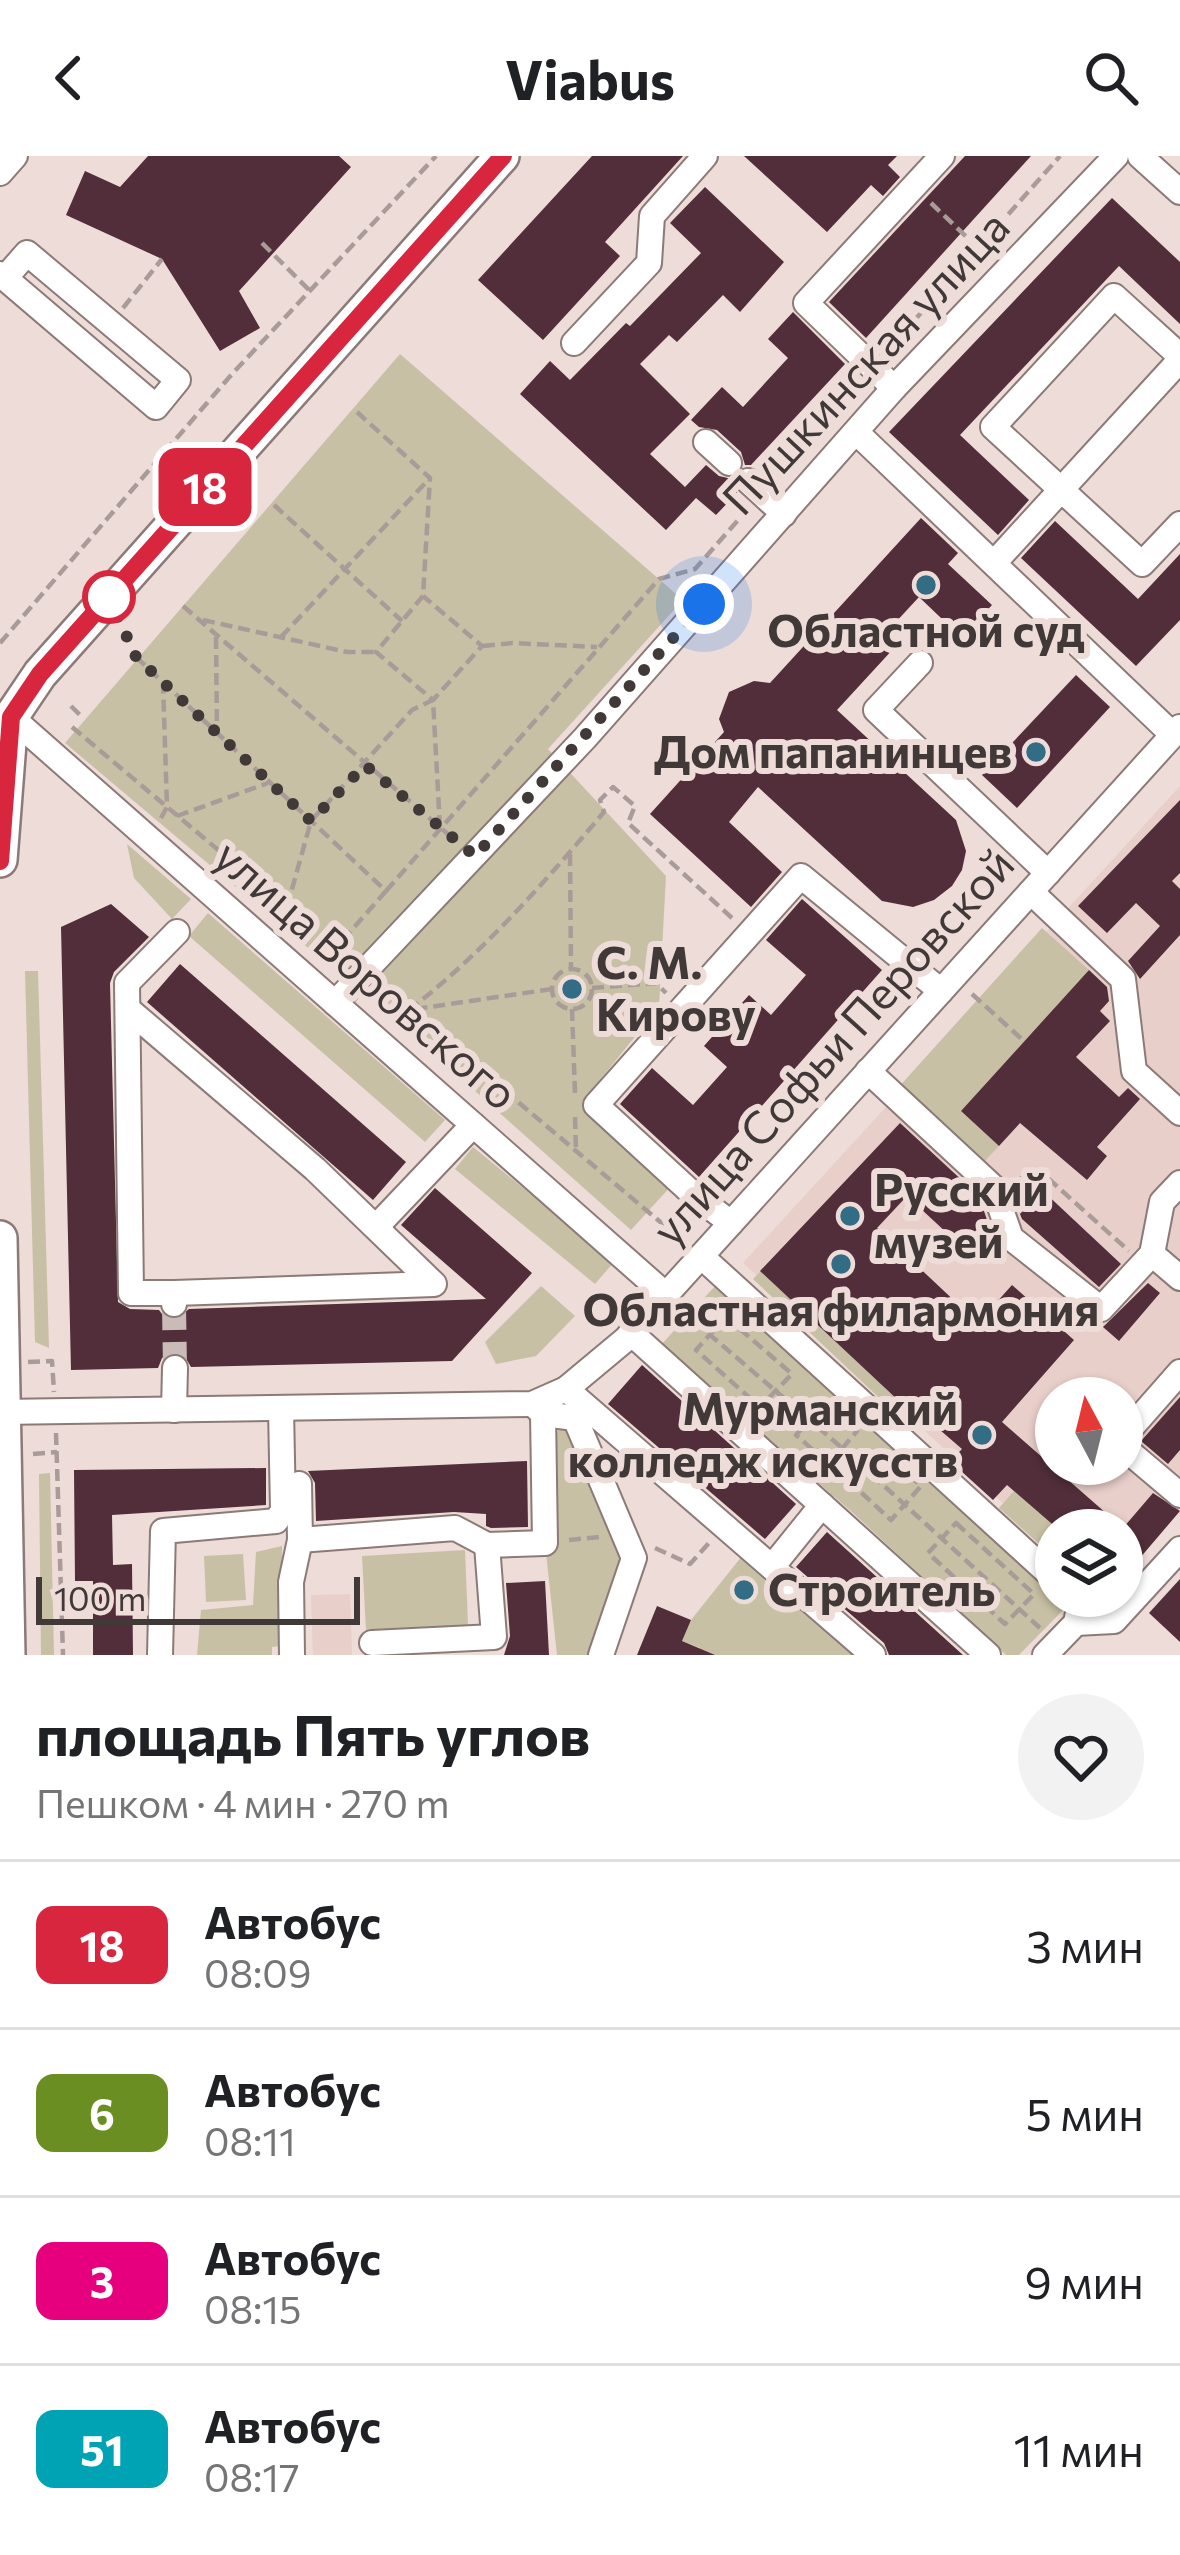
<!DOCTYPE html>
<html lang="ru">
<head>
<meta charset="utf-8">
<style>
  body { margin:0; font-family:Commissioner,sans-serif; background:#f2f2f2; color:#202124; height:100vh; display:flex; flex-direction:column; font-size:45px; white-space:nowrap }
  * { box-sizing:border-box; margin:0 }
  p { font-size:39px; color:#757577 }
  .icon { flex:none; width:66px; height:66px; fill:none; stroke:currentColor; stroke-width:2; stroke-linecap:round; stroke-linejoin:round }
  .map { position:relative; height:1499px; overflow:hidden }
  .sheet { display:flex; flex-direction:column; background:#fff; flex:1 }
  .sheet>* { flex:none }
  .badge { padding:0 24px; border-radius:18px; font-size:42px; line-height:78px }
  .needle { width:78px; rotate:353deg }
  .fabs { position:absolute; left:1035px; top:1221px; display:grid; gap:24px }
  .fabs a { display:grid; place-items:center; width:108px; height:108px; border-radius:50%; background:#fff; box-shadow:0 3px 9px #0004; font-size:60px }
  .scale { position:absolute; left:36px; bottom:30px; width:324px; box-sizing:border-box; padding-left:12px; border:6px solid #413938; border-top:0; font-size:33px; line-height:42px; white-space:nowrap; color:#413938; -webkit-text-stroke:9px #eedcd8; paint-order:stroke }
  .you { position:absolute; width:60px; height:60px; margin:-30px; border:9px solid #fff; border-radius:50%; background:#1a73e8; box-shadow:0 0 0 18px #1a73e833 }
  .map>.badge { position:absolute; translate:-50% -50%; box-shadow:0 0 0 6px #fff }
  .round { display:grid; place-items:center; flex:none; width:126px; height:126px; border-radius:63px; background:#f2f2f2 }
  .headline { display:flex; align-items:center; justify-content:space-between; height:204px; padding:0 36px }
  h1 { font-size:57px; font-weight:700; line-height:90px }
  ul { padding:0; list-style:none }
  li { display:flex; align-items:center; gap:36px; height:168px; padding:0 36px; border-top:3px solid #e0e0e0 }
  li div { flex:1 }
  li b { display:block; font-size:45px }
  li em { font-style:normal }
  li .badge { min-width:132px; font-weight:700; text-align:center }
  header { display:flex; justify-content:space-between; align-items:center; height:156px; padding:0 36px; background:#fff; font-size:54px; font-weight:700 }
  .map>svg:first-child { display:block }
</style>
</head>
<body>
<header><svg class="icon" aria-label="back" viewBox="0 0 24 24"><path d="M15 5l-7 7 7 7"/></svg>Viabus<svg class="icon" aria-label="search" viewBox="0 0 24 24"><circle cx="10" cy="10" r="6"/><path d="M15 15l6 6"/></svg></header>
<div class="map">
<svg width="1180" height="1499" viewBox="0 0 1180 1499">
  <rect width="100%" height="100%" fill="#eedcd8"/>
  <g fill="#e9cfca" fill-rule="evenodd">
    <path d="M1180 630V1344L1122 1416V1374H1056V1396L743 1107ZM1056 1242H1122V1308H1056Z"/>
    <path d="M350 1438 352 1499H313L311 1439Z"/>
  </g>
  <g fill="#c7c0a4">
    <path d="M400 198 683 444 548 593 666 720 659 851 582 946 672 1029 631 1074 421 887 65 587Z"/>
    <path d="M127 688 191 743 172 763 134 722Z"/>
    <path d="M208 757 445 964 425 986 189 780Z"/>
    <path d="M1042 772 1089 814 961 955 999 990 983 1007 897 933Z"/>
    <path d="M25 815H38L49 1192 35 1186Z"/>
    <path d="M473 991 614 1106 595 1128 455 1013Z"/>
    <path d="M761 1115 900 1246 892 1254 753 1123Z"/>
    <path d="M717 1128 1056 1432V1440H1065L1071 1446 1019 1499H1006L852 1356 660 1190Z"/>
    <path d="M541 1130 575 1160 536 1200 496 1208 485 1186Z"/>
    <path d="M575 1262 634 1402 597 1499H557L545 1387 543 1286Z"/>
    <path d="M50 1317 54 1499H41L39 1318Z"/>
    <path d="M1014 1335 1059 1374 1056 1403 999 1352Z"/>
    <path d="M282 1390 283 1490 272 1491V1499H197L201 1454 253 1449 256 1396Z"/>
    <path d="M465 1394 468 1469 366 1474 362 1400Z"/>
    <path d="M746 1395 862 1499H698L700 1492 682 1485 691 1464Z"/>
    <path d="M243 1398 246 1444 206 1446 204 1400Z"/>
  </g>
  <g fill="#512e3a">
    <path d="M148 0H339L351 11 239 135 260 172 220 195 162 103 66 59 85 15 120 31Z"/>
    <path d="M592 0H683L605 86 620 100 543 184 478 124Z"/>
    <path d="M744 0H897L888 9 900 21 883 40 871 29 827 76Z"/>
    <path d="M965 0H1031L866 182 829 146Z"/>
    <path d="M705 31 784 106 740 156 723 139 677 186 669 179 640 208 690 258 650 298 685 331 706 309 719 320 732 323 737 337 716 359 696 342 666 374 520 238 550 205 570 224 626 167 630 170 701 97 670 67Z"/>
    <path d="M1112 42 1180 106V168L1119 110 960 279 1029 344 998 379 889 276Z"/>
    <path d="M793 156 845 208 751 309H745L741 296 717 274 699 271 691 264 722 231 743 251 788 202 768 183Z"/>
    <path d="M921 362 958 397 948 408 992 449 962 482 919 441 894 468 906 479 837 554 956 664 966 695 962 714 952 730 934 744 913 751 882 745 758 631 729 666 782 716 751 751 650 658 724 576 719 563 729 536 754 525 770 527Z"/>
    <path d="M1055 365 1138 443 1180 398V464L1136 510 1021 402Z"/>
    <path d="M1076 519 1110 551 1017 652 982 619Z"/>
    <path d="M1180 644V717L1172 725 1180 733V779L1140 823 1128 805 1160 770 1136 747 1107 777 1078 750Z"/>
    <path d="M802 743 882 814 699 1021 620 948 652 912 693 949 727 911 704 890 749 839 771 859 806 819 766 784Z"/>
    <path d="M111 748 149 781 114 816 110 827 118 1146 130 1153 159 1154 165 1162 175 1164 189 1153 486 1143 401 1069 435 1032 532 1117 452 1205 191 1211 184 1199 174 1196 162 1202 158 1212 71 1214 61 771Z"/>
    <path d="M180 808 406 1006 373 1044 147 846Z"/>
    <path d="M1089 814 1107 831 1109 845 1100 855 1110 865 1076 901 1119 941 1128 932 1140 943 1097 991 1107 1000 1087 1024 1020 967 999 990 961 955Z"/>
    <path d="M900 967 979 1040 987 1064 962 1091 907 1040 877 1072 978 1167 1012 1129 1074 1184 1002 1266 1123 1372 1153 1337 1180 1355 1122 1423V1374H1059L1007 1329 993 1344 950 1305 962 1293 903 1242 900 1246 760 1115Z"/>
    <path d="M1042 1034 1121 1108 1099 1131 1022 1063 1020 1058Z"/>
    <path d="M1148 1127 1160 1137 1119 1185 1103 1171Z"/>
    <path d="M642 1209 796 1348 765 1383 608 1248Z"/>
    <path d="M1180 1241V1294L1168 1308 1141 1285Z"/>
    <path d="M527 1305 528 1371 491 1372 486 1370V1358L454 1356 316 1365 315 1327 308 1315Z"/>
    <path d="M266 1312V1349L112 1359 113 1409 132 1408 133 1499H93V1425H75L74 1314Z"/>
    <path d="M827 1376 963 1499H889L884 1487 796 1411Z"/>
    <path d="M1180 1423V1486L1149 1457Z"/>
    <path d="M545 1425 549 1499H504L510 1480 506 1427Z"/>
    <path d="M657 1450 691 1464 682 1485 715 1499H637Z"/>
  </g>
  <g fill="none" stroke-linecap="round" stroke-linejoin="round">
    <path stroke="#cbbbb8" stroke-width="24" stroke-dasharray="24 12" stroke-linecap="butt" d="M174 1150 175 1212"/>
    <g stroke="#8b7a77" stroke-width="28">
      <g id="minor">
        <path d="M1140 0 1180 36"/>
        <path d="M0 17 15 0"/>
        <path d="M0 118 156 251 178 224 27 97 5 122"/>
        <path d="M574 187 649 107 652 60 705 0"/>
        <path d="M1180 200 1114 140 993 271 1142 408 1180 368"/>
        <path d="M894 232 806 147 942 0"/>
        <path d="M856 276 1173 579"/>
        <path d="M706 286 729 307"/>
        <path d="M748 325 784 358"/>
        <path d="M994 407 1180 204"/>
        <path d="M920 507 876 554 1048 717"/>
        <path d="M11 561 666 1139"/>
        <path d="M1031 736 1123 823 1134 915 1180 957"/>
        <path d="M335 847 585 582 894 232 1116 0"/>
        <path d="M129 854 315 1013 434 1128 174 1137"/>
        <path d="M868 915 993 1031 1011 1082 1101 1153 1152 1098 1162 1046 1180 1027"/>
        <path d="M731 1067 694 1039 596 949 801 720 941 835"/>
        <path d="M376 1071 473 969"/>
        <path d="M1152 1098 1180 1122"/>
        <path d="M701 1100 1056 1424"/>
        <path d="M174 1148V1137H131L127 827 177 776"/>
        <path d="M631 1177 988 1499"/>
        <path d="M566 1233 873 1499"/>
        <path d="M534 1249 543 1258 575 1262 634 1402 601 1499"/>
        <path d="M174 1254 175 1212"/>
        <path d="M0 1256 532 1248 566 1233 626 1183 1180 571"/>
        <path d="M1122 1282 1180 1216"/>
        <path d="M1122 1290 1180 1339"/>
        <path d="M300 1384 455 1372 487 1389 545 1387 543 1258"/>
        <path d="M772 1411 822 1349"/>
        <path d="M1076 1467 1114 1465 1180 1393"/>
        <path d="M372 1487 494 1481 487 1389"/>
        <path d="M160 1499 163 1375 276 1365 283 1355 281 1252"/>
        <path d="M292 1499 291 1426 300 1384 299 1328"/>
        <path d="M1045 1499 1076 1467 1080 1446 1074 1440"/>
      </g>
    </g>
    <g stroke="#8b7a77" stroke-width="38">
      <g id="major">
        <path d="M0 704 11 561 40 518 502 0"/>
        <path d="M0 1082 8 1499"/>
      </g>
    </g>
    <g stroke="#a99b98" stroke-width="4.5" stroke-dasharray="12 6" stroke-linecap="butt">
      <path d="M931 47 978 92"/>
      <path d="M262 87 310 135"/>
      <path d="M123 152 162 103"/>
      <path d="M889 193 1060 0"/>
      <path d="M357 256 430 322 423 440 376 496 433 544 482 490 423 440"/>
      <path d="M778 320 857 229"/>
      <path d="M274 349 402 465"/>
      <path d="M183 450 456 685"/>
      <path d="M203 464 347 496H374"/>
      <path d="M216 481 217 578"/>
      <path d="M281 481 430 322"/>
      <path d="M0 487 232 218 436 0"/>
      <path d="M483 490 512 487 597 491"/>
      <path d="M136 501 386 735 335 793"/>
      <path d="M71 550 82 561"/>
      <path d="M72 571 349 804"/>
      <path d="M177 660 268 627"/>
      <path d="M161 662 167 651 163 527"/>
      <path d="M570 698 571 812"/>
      <path d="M386 735 659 423 695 413 746 355"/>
      <path d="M287 751 311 665 412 554 433 544 440 672"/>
      <circle cx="572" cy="833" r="20"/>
      <path d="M381 831 409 854C481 799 545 726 604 656L600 644 613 631 635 650 628 667 732 762"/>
      <path d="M592 832 656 827 666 837"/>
      <path d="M552 833 409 854 665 1070"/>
      <path d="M972 838 1025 886"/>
      <path d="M572 853 575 937"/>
      <path d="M575 961 576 995"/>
      <path d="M1016 1024 1041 1016 1129 1095"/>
      <path d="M681 1154 848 1297 1040 1472"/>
      <path d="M726 1161 792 1218 760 1251 696 1194Z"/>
      <path d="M28 1206 52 1205 54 1236"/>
      <path d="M825 1247 857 1275 829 1308 796 1279Z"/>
      <path d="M56 1277 63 1499"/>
      <path d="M882 1295 921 1330 891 1364 852 1328Z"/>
      <path d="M33 1298 57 1296"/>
      <path d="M956 1367 1034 1438 1005 1468 928 1397Z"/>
      <path d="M569 1384 599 1381"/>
      <path d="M655 1392 690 1408 709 1387"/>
    </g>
    <use href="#minor" stroke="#fff" stroke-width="24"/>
    <use href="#major" stroke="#fff" stroke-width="33"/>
  </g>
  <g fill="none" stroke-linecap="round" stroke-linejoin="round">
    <g stroke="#fff" stroke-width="27">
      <path id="line" d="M0 705 11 561 40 518 503 0"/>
    </g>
    <use href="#line" stroke="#d7263d" stroke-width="18"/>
    <path stroke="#413938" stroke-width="12" stroke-dasharray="0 21.6" d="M109 441 136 501 311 665 365 609 475 700 704 448"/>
  </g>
  <g fill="#336d85" stroke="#eedcd8" stroke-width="4.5">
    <circle cx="926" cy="429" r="12"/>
    <circle cx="1036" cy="596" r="12"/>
    <circle cx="572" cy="833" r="12"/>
    <circle cx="850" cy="1060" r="12"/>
    <circle cx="841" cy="1108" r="12"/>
    <circle cx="982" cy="1279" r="12"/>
    <circle cx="744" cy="1434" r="12"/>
  </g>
  <circle fill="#fff" stroke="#d7263d" stroke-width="6" cx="109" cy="441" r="24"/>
  <g text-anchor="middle" stroke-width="12" stroke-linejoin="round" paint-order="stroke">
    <g font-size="45" fill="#413938" stroke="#eedcd8">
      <text transform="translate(866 207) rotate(-47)" y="16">Пушкинская улица</text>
      <text transform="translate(366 819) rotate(41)" y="16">улица Воровского</text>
      <text transform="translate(833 891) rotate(-48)" y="16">улица Софьи Перовской</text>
    </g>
    <g font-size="45" font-weight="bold" fill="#413938" stroke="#eedcd8" text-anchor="start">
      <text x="926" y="491" text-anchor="middle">Областной суд</text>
      <text x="1012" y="612" text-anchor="end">Дом папанинцев</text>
      <text x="596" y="823">С. М.<tspan x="596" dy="52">Кирову</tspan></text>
      <text x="874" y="1050">Русский<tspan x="874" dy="52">музей</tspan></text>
      <text x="841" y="1170" text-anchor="middle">Областная филармония</text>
      <text x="958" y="1269" text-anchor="end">Мурманский<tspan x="958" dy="52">колледж искусств</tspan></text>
      <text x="768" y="1450">Строитель</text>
    </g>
  </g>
</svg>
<div class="fabs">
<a><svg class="needle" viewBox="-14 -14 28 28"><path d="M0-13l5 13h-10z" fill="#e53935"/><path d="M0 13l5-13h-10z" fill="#757577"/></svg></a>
<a><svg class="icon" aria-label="layers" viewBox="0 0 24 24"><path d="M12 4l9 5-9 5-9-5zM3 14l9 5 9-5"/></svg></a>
</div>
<div class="scale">100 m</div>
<div class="you" style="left:704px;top:448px"></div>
<b class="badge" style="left:205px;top:331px;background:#d7263d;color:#fff">18</b>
</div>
<section class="sheet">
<div class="headline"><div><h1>площадь Пять углов</h1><p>Пешком · 4 мин · 270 m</p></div><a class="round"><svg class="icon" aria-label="heart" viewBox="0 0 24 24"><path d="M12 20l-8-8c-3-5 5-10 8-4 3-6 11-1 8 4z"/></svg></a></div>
<ul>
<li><span class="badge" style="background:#d7263d;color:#fff">18</span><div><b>Автобус</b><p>08:09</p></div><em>3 мин</em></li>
<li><span class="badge" style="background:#6b8e23;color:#fff">6</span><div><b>Автобус</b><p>08:11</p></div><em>5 мин</em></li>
<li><span class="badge" style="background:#e6007e;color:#fff">3</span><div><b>Автобус</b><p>08:15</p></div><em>9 мин</em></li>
<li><span class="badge" style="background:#00a3b4;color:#fff">51</span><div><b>Автобус</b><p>08:17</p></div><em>11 мин</em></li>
</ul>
</section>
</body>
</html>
